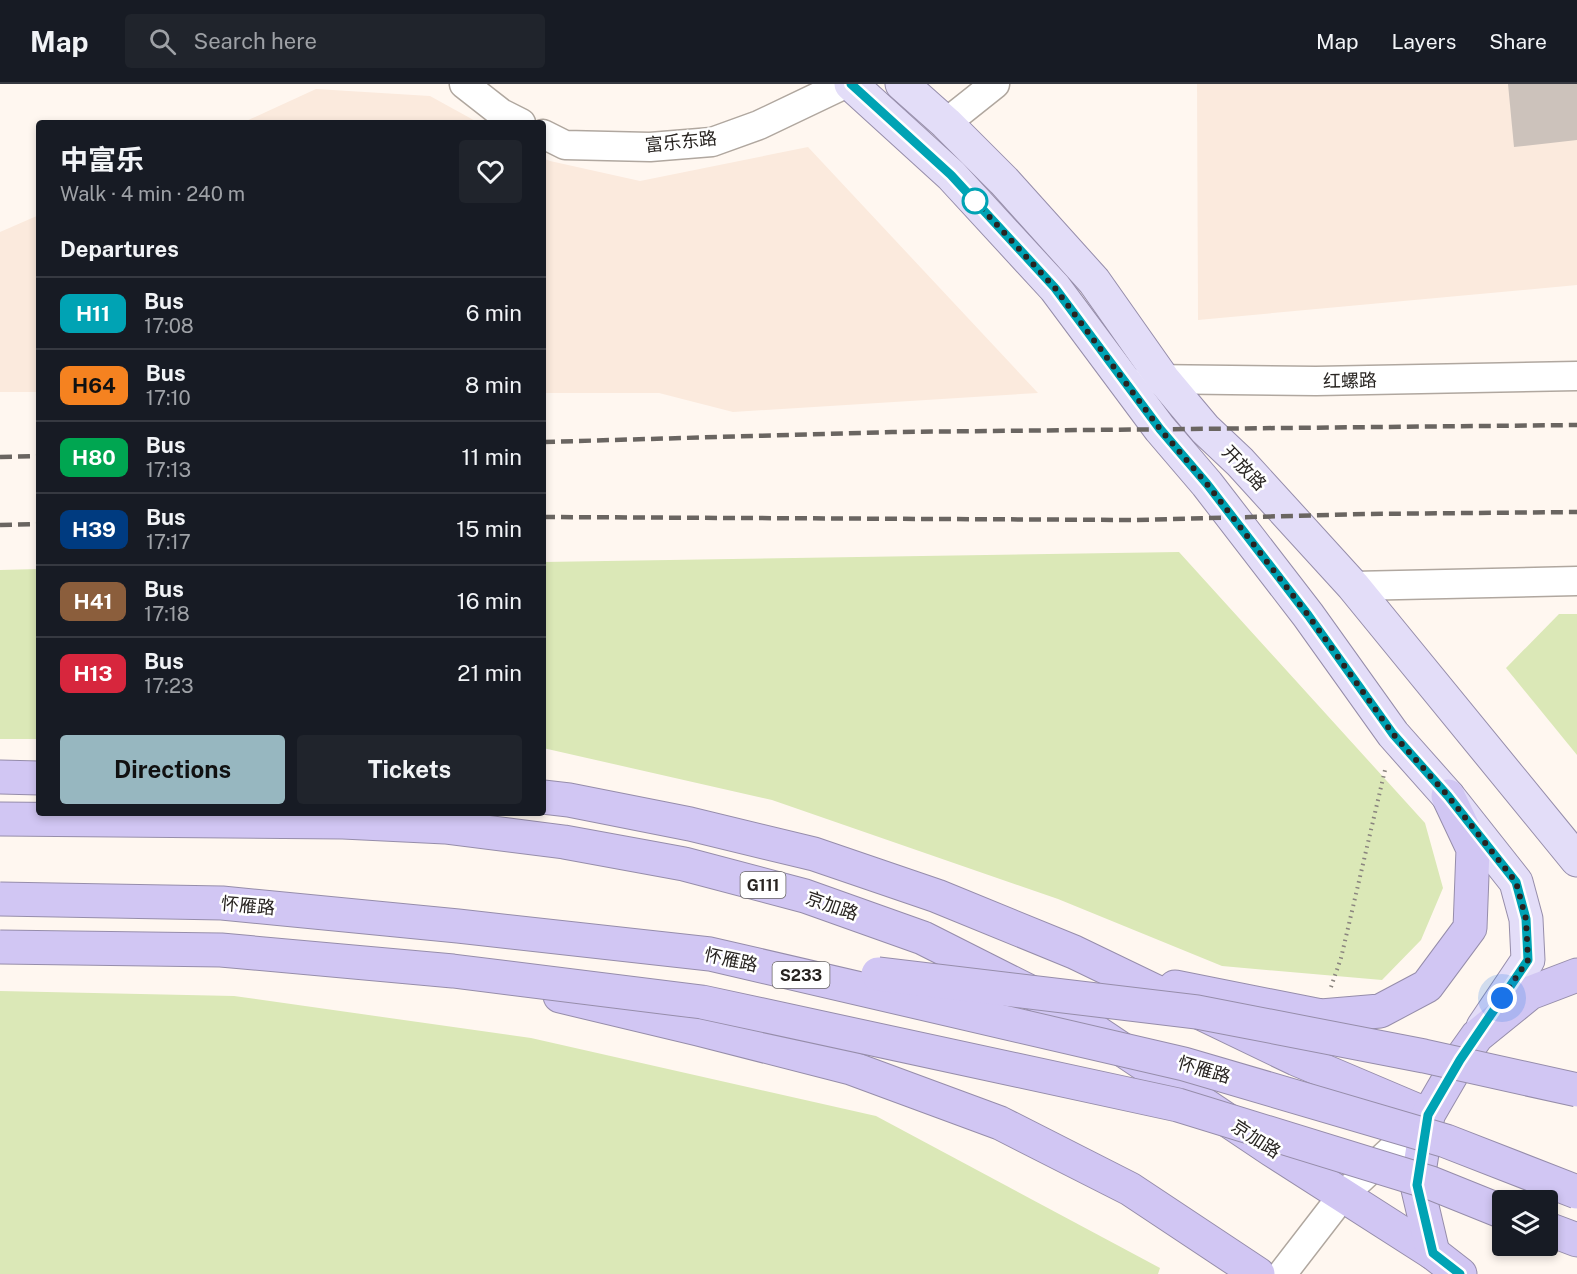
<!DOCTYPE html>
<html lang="en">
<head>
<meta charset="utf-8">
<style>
  body { margin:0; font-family:"Public Sans","Noto Sans SC",sans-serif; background:#20242c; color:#f1f3f6; height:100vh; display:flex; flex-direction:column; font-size:22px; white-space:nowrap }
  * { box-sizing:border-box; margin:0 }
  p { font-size:20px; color:#9ea1a6 }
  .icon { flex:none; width:33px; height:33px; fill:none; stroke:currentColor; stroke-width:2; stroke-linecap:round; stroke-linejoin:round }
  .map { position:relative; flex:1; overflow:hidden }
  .panel { position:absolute; left:36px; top:36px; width:510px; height:696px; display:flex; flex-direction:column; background:#171b24; border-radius:6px; box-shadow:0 3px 9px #0003 }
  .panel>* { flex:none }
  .badge { padding:0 12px; border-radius:9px; font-size:21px; line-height:39px }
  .tools { position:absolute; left:1492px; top:1106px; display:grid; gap:12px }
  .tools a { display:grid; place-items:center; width:66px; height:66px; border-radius:6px; background:#171b24; box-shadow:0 3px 9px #0003; font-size:30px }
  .you { position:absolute; width:30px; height:30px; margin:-15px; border:4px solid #fff; border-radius:50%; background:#1a73e8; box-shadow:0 0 0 9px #1a73e833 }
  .map>.badge { position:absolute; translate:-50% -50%; box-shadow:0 0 0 3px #fff }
  h2 { padding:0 24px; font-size:22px; line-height:54px }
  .round { display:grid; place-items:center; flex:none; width:63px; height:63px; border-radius:6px; background:#20242c }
  .head { display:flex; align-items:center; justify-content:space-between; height:102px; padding:0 24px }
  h1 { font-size:28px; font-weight:700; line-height:45px }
  .primary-button { display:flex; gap:12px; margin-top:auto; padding:12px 24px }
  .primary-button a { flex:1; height:69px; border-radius:6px; background:#97b7c0; color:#111; font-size:24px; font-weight:700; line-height:69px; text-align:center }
  .primary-button a+a { background:#20242c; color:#f1f3f6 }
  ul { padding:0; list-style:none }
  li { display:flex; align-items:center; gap:18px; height:72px; padding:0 24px; border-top:2px solid #363941 }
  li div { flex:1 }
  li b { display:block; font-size:22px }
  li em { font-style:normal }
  li .badge { min-width:66px; font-weight:700; text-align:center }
  header { display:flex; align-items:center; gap:36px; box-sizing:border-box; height:84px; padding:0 30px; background:#171b24; border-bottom:2px solid #363941 }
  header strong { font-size:28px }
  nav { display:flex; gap:33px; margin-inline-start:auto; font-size:21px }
  .search { width:420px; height:54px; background:#20242c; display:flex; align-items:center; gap:15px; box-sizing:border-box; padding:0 21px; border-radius:6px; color:#9ea1a6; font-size:22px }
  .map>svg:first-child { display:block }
</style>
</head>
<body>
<header>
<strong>Map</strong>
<div class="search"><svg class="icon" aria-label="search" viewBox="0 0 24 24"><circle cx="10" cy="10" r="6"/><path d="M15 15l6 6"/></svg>Search here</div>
<nav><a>Map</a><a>Layers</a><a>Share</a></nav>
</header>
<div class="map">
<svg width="1577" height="1190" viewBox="0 0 1577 1190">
  <rect width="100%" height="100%" fill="#fff7f0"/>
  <g fill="#fbeadd">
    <path d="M1197 0H1577V201L1198 236Z"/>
    <path d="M316 5 430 12 479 39H242Z"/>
    <path d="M808 63 1038 309 733 328 659 309H543V74L550 77 640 97Z"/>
    <path d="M39 131V308H0V148Z"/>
  </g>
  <g fill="#dbe8b7">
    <path d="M1179 468 1425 739 1443 804 1421 856 1382 896 1222 882 1058 815 772 716 543 664V478Z"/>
    <path d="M39 485V655H0V486Z"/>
    <path d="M1559 530H1577V671L1506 584Z"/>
    <path d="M0 907 234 912 531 954 876 1032 1160 1184 1158 1190H0Z"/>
  </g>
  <path fill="#ccc2bb" d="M1508 0H1577V56L1514 63Z"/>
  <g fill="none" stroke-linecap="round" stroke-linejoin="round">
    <g stroke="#b0a79f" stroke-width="31">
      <g id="minor">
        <path d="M464 0 501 29 521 39"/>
        <path d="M946 39 995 0"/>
        <path d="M543 50 565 61 650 63 712 58 759 41 845 0"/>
        <path d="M1147 295 1316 297 1577 292"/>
        <path d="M1353 502 1577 497"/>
        <path d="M1282 1190 1343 1111 1425 1035"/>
      </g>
    </g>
    <g stroke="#968daa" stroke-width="35">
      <g id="major">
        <path d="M851 0 951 91 1055 204 1160 345 1207 400 1308 531 1393 650 1448 712 1516 798 1526 835 1528 876 1483 943"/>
        <path d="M902 0 946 39 1004 97 1094 197 1163 295 1205 345 1240 378 1353 502 1577 776"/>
      </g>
    </g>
    <g stroke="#968daa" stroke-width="35">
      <g id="highway">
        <path d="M0 693 39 694"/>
        <path d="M543 713 569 716 690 740 814 770 937 812 1074 868 1296 975 1428 1031"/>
        <path d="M0 735 343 738 445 743 564 758 684 780 805 812 923 854 1056 921 1272 1066 1433 1169 1460 1190"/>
        <path d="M1175 903 1321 932 1380 927 1427 902 1470 844 1473 765 1448 712"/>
        <path d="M560 912 698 945 851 984 1000 1039 1130 1105 1258 1190"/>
        <path d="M1548 1145 1577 1156"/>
        <path d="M1433 1169 1417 1101 1428 1031 1460 976 1477 952 1530 909 1577 891"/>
      </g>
    </g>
    <path stroke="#89837e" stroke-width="4" stroke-dasharray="1.5 4.5" stroke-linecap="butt" d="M1331 903 1341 874 1385 686"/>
    <use href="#minor" stroke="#fff" stroke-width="28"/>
    <use href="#major" stroke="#e3ddf8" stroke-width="33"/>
    <use href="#highway" stroke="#d1c6f3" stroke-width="33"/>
    <g stroke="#6a6561" stroke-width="4.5" stroke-dasharray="12 6" stroke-linecap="butt">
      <path d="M543 358 892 348 1577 341"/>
      <path d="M0 373 39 372"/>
      <path d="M543 433 1135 436 1366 430 1577 428"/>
      <path d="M0 441 39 440"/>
    </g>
    <g stroke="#968daa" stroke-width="35" stroke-linecap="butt">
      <g id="highway-bridge">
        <path d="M0 815 222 819 458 842 710 870 1184 980 1446 1057 1577 1108"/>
        <path d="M0 863 221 866 453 887 702 918 1178 1021 1431 1099 1503 1128"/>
        <path d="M878 890 1197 928 1424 972 1577 1006"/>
      </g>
    </g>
    <use href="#highway-bridge" stroke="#d1c6f3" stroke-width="33"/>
  </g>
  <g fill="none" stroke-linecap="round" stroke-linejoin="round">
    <g stroke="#fff" stroke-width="14">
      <path id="line" d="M851 0 951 91 1055 204 1160 345 1207 400 1308 531 1393 650 1448 712 1516 798 1526 835 1528 876 1460 976 1428 1031 1417 1101 1433 1169 1460 1190"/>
    </g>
    <use href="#line" stroke="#00a3b4" stroke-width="9"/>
    <path stroke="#282421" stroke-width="6" stroke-dasharray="0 10.8" d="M975 117 1055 204 1160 345 1207 400 1308 531 1393 650 1448 712 1516 798 1526 835 1528 876 1502 914"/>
  </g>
  <circle fill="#fff" stroke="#00a3b4" stroke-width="3" cx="975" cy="117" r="12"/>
  <g text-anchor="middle" stroke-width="5" stroke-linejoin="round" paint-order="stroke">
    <g fill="#fff" stroke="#686664" stroke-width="1.5">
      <rect x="740.5" y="788" width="45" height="26" rx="4.5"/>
      <rect x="772.5" y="878" width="57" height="26" rx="4.5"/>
    </g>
    <g font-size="16" font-weight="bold" fill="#282421">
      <text x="763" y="807">G111</text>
      <text x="801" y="897">S233</text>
    </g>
    <g font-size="18" fill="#282421" stroke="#fff">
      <text transform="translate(681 58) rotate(-6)" y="6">富乐东路</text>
      <text transform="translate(1350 297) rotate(-1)" y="6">红螺路</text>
      <text transform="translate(1244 384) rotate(46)" y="6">开放路</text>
      <text transform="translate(248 822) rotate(5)" y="6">怀雁路</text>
      <text transform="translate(832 822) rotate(19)" y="6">京加路</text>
      <text transform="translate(731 876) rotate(12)" y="6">怀雁路</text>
      <text transform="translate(1204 986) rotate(16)" y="6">怀雁路</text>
      <text transform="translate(1256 1055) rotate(33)" y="6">京加路</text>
    </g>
  </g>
</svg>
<div class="tools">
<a><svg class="icon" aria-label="layers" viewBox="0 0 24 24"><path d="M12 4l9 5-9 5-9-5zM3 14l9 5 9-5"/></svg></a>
</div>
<div class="you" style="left:1502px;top:914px"></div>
<section class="panel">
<div class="head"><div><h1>中富乐</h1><p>Walk · 4 min · 240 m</p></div><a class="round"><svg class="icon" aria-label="heart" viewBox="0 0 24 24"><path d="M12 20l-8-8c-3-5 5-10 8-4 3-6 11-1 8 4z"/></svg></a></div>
<h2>Departures</h2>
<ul>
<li><span class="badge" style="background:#00a3b4;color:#fff">H11</span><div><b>Bus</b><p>17:08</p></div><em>6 min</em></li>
<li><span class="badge" style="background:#f58220;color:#111">H64</span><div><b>Bus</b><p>17:10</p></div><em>8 min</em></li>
<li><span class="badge" style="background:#00a651;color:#fff">H80</span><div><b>Bus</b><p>17:13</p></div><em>11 min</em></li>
<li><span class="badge" style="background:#003b80;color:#fff">H39</span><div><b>Bus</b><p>17:17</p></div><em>15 min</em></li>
<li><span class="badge" style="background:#8b5e3c;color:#fff">H41</span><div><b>Bus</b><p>17:18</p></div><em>16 min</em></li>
<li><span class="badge" style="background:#d7263d;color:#fff">H13</span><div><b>Bus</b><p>17:23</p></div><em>21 min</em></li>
</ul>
<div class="primary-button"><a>Directions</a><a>Tickets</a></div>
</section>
</div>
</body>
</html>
